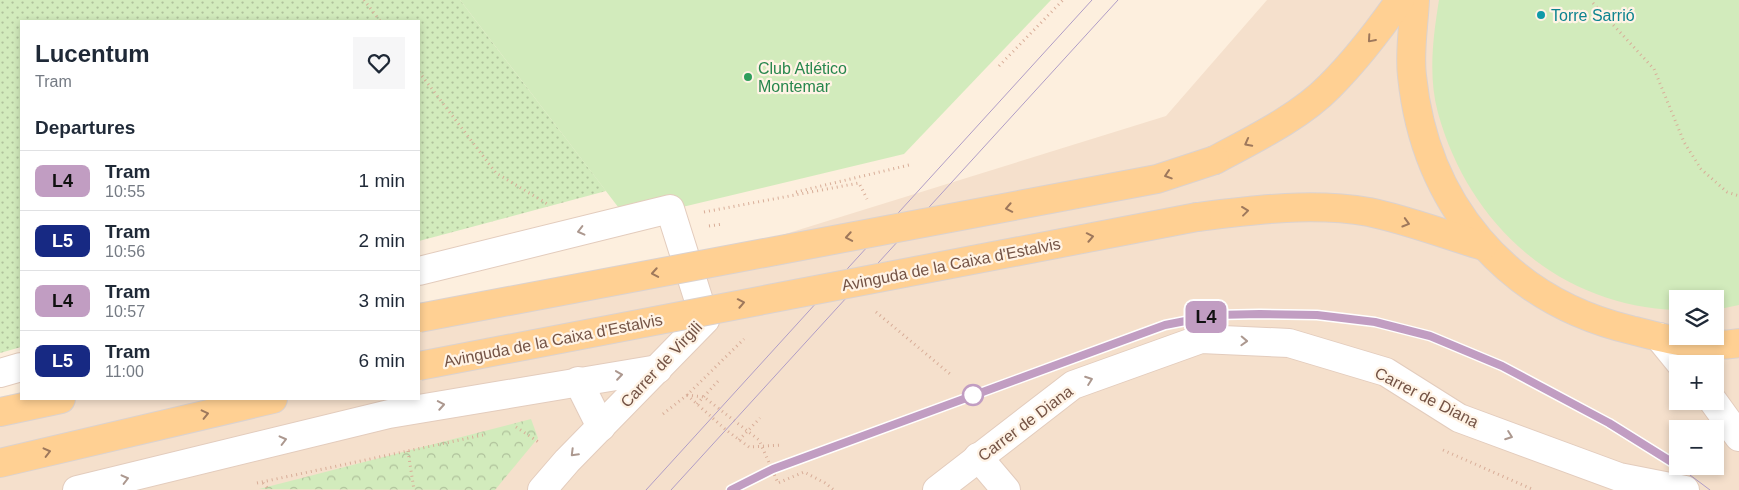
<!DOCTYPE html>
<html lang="en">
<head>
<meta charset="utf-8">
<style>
  body { margin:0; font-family:Helvetica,sans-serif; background:#f6f6f7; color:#1f2937; height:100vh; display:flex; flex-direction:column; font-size:19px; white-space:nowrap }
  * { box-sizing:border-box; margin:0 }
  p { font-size:16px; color:#747a83 }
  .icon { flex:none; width:28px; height:28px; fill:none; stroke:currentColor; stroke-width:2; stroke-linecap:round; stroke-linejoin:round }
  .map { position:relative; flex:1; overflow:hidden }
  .panel { position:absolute; left:20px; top:20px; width:400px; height:380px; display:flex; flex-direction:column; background:#fff; border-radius:0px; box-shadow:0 2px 8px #0003 }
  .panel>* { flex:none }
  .badge { padding:0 10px; border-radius:8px; font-size:18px; line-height:32px }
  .tools { position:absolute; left:1669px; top:290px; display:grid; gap:10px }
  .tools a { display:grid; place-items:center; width:55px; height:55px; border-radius:0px; background:#fff; box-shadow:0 2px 8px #0003; font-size:25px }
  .map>.badge { position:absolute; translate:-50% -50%; box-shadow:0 0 0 2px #fff }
  h2 { padding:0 15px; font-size:19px; line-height:45px }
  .round { display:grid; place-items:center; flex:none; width:52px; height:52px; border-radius:0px; background:#f6f6f7 }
  .headline { display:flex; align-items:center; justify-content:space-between; height:85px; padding:0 15px }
  h1 { font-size:24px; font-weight:600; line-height:38px }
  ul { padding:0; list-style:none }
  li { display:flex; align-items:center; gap:15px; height:60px; padding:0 15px; border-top:1px solid #e0e1e3 }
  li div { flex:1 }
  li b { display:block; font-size:19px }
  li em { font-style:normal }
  li .badge { min-width:55px; font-weight:700; text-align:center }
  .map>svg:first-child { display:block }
</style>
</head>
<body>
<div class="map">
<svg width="1739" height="490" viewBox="0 0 1739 490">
  <defs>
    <pattern id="grass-dots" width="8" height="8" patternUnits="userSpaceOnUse" patternTransform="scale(1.25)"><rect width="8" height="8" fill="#d2ebbc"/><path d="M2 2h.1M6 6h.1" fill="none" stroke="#afc19b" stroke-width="1.8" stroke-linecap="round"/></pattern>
    <pattern id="park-crowns" width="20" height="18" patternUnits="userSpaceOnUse" patternTransform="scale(1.25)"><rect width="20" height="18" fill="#d2ebbc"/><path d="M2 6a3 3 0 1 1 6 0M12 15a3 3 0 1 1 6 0" fill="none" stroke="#afc19b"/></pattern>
  </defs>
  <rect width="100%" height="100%" fill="#fdefde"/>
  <path fill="#f5e0cc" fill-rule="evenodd" d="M1267 0H1739V490H0V403L25 399H419V328L566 302 1166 116ZM1678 299H1715V336H1678ZM1678 364H1715V401H1678ZM1678 429H1715V466H1678Z"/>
  <path fill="url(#grass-dots)" d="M0 0H460L606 191 419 241V21H21V347L0 353Z"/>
  <path fill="url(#park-crowns)" d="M531 419 538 438 495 490 259 489Z"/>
  <g fill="#d2ebbc">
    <path d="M460 0H1051L904 154 628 220Z"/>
    <path d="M1439 0H1739V305L1715 310V299H1678L1677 310C1559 306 1469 225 1438 113 1428 76 1433 37 1439 0Z"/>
  </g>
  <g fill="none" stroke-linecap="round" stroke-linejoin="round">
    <g stroke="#e3ccbd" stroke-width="30">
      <g id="minor">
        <path d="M419 271 670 209 705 320 567 461 542 490"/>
        <path d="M1659 337 1681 364"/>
        <path d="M0 373 21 367"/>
        <path d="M578 381 601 427"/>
        <path d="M1713 401 1739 437"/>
        <path d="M978 457 1006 490"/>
        <path d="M77 490 389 414 658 369"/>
        <path d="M937 490 1073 385 1201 339 1289 343 1386 372 1459 418 1619 477 1685 490"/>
      </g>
    </g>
    <g stroke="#dbd2cf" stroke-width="30">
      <g id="major">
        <path d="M1415 0C1414 24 1409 51 1412 76 1425 203 1505 300 1631 330 1666 339 1703 349 1739 343"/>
        <path d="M1215 160C1252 140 1300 117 1330 86 1356 60 1379 30 1400 0"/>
        <path d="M1197 217C1253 210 1312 202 1369 212 1404 219 1447 235 1483 246"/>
        <path d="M0 412 61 399"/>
        <path d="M0 463 273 399"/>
      </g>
    </g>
    <g stroke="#d8ad98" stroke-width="3" stroke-dasharray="1 4" stroke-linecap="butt">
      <path d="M364 0 380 21"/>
      <path d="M1593 3 1654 69 1684 142 1701 169 1727 192 1739 196"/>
      <path d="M999 66 1063 0"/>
      <path d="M419 72 496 173 549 205"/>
      <path d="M796 192 909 165"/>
      <path d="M704 212 859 183 867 199"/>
      <path d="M709 226 723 224"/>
      <path d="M876 312 950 374"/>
      <path d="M687 395 704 397 759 440 778 483 804 472 825 483 834 490"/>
      <path d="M687 395 726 430 749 447 782 445"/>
      <path d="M697 404 720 379"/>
      <path d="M663 414 687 395 744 339"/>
      <path d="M516 427 540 443"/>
      <path d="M739 440 760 418"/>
      <path d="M1443 450 1534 490"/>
      <path d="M408 451 414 490"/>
      <path d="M257 483 483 435"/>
      <path d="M263 483 269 490"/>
    </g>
    <use href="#minor" stroke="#fff" stroke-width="28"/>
    <use href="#major" stroke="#ffd093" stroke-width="28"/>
    <g stroke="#b09dc6" stroke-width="1">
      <path d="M1678 466 1710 490"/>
      <path d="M646 490 1092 0"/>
      <path d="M671 490 1118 0"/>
      <path d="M731 490 773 469 1165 325 1216 315 1260 314 1317 315 1375 322 1429 337 1502 366 1609 423 1678 466"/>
    </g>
    <g stroke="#dbd2cf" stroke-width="30" stroke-linecap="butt">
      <g id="major-bridge">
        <path d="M419 318 1157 179 1215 160"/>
        <path d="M419 366 1197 217"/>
      </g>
    </g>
    <use href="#major-bridge" stroke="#ffd093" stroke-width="28"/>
  </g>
  <defs><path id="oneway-chevron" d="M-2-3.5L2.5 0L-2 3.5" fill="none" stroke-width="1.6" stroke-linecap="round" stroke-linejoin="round" transform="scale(1.25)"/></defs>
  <g stroke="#9e785c">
    <use href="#oneway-chevron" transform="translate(1371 39) rotate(131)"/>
    <use href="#oneway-chevron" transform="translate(1248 143) rotate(152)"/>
    <use href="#oneway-chevron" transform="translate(1168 175) rotate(162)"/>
    <use href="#oneway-chevron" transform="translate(1009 208) rotate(169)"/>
    <use href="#oneway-chevron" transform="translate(1245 211) rotate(-7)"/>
    <use href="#oneway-chevron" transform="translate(1406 223) rotate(16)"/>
    <use href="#oneway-chevron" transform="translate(849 237) rotate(170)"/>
    <use href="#oneway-chevron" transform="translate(1090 237) rotate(-11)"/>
    <use href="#oneway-chevron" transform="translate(655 273) rotate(170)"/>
    <use href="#oneway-chevron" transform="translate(741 303) rotate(-11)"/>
    <use href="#oneway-chevron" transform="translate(205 414) rotate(-13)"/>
    <use href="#oneway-chevron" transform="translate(47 452) rotate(-14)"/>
  </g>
  <g stroke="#ac988f">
    <use href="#oneway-chevron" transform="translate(581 231) rotate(166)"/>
    <use href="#oneway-chevron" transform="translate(1244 341) rotate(2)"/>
    <use href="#oneway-chevron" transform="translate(619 375) rotate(-8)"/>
    <use href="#oneway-chevron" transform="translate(1089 380) rotate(-20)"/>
    <use href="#oneway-chevron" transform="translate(441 405) rotate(-10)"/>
    <use href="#oneway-chevron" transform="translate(1509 436) rotate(20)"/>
    <use href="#oneway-chevron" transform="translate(283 440) rotate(-14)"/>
    <use href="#oneway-chevron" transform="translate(574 453) rotate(135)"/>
    <use href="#oneway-chevron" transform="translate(125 479) rotate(-14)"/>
  </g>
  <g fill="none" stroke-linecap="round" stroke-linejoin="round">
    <g stroke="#fff" stroke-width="11">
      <path id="line" d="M731 490 773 469 1165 325 1216 315 1260 314 1317 315 1375 322 1430 336 1502 366 1609 423 1678 466"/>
    </g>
    <use href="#line" stroke="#c19dc2" stroke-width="8"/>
  </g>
  <circle fill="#0f9aa8" stroke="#fff3e5" stroke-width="2" cx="1541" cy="15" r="5"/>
  <circle fill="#2e9e5b" stroke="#fff3e5" stroke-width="2" cx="748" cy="77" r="5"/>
  <circle fill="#fff" stroke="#c19dc2" stroke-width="2.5" cx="973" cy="395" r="10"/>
  <g text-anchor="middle" stroke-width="4.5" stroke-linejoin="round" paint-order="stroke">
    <g font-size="16" fill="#0d838f" stroke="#fff3e5" text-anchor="start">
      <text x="1551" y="21">Torre Sarrió</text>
    </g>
    <g font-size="16" fill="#27864d" stroke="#fff3e5" text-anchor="start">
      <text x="758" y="74">Club Atlético<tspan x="758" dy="18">Montemar</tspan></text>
    </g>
    <g font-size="16" fill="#745345" stroke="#fff3e5">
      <text transform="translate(951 264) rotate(-11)" y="6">Avinguda de la Caixa d'Estalvis</text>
      <text transform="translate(553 340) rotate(-11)" y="6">Avinguda de la Caixa d'Estalvis</text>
      <text transform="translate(661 364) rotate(-47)" y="6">Carrer de Virgili</text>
      <text transform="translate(1427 397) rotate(27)" y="6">Carrer de Diana</text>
      <text transform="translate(1025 423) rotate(-37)" y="6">Carrer de Diana</text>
    </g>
  </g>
</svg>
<div class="tools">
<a><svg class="icon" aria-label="layers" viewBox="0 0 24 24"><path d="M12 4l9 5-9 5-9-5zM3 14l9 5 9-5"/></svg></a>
<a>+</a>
<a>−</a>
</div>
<b class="badge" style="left:1206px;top:317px;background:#c19dc2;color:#111">L4</b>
<section class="panel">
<div class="headline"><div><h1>Lucentum</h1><p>Tram</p></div><a class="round"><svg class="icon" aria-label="heart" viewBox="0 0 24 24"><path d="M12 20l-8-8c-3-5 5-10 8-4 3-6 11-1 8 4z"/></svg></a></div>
<h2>Departures</h2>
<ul>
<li><span class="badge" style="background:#c19dc2;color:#111">L4</span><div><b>Tram</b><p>10:55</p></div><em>1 min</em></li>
<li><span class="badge" style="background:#172983;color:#fff">L5</span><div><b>Tram</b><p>10:56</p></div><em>2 min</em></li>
<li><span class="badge" style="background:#c19dc2;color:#111">L4</span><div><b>Tram</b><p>10:57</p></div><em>3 min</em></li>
<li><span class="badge" style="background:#172983;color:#fff">L5</span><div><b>Tram</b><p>11:00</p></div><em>6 min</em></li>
</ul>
</section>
</div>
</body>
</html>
